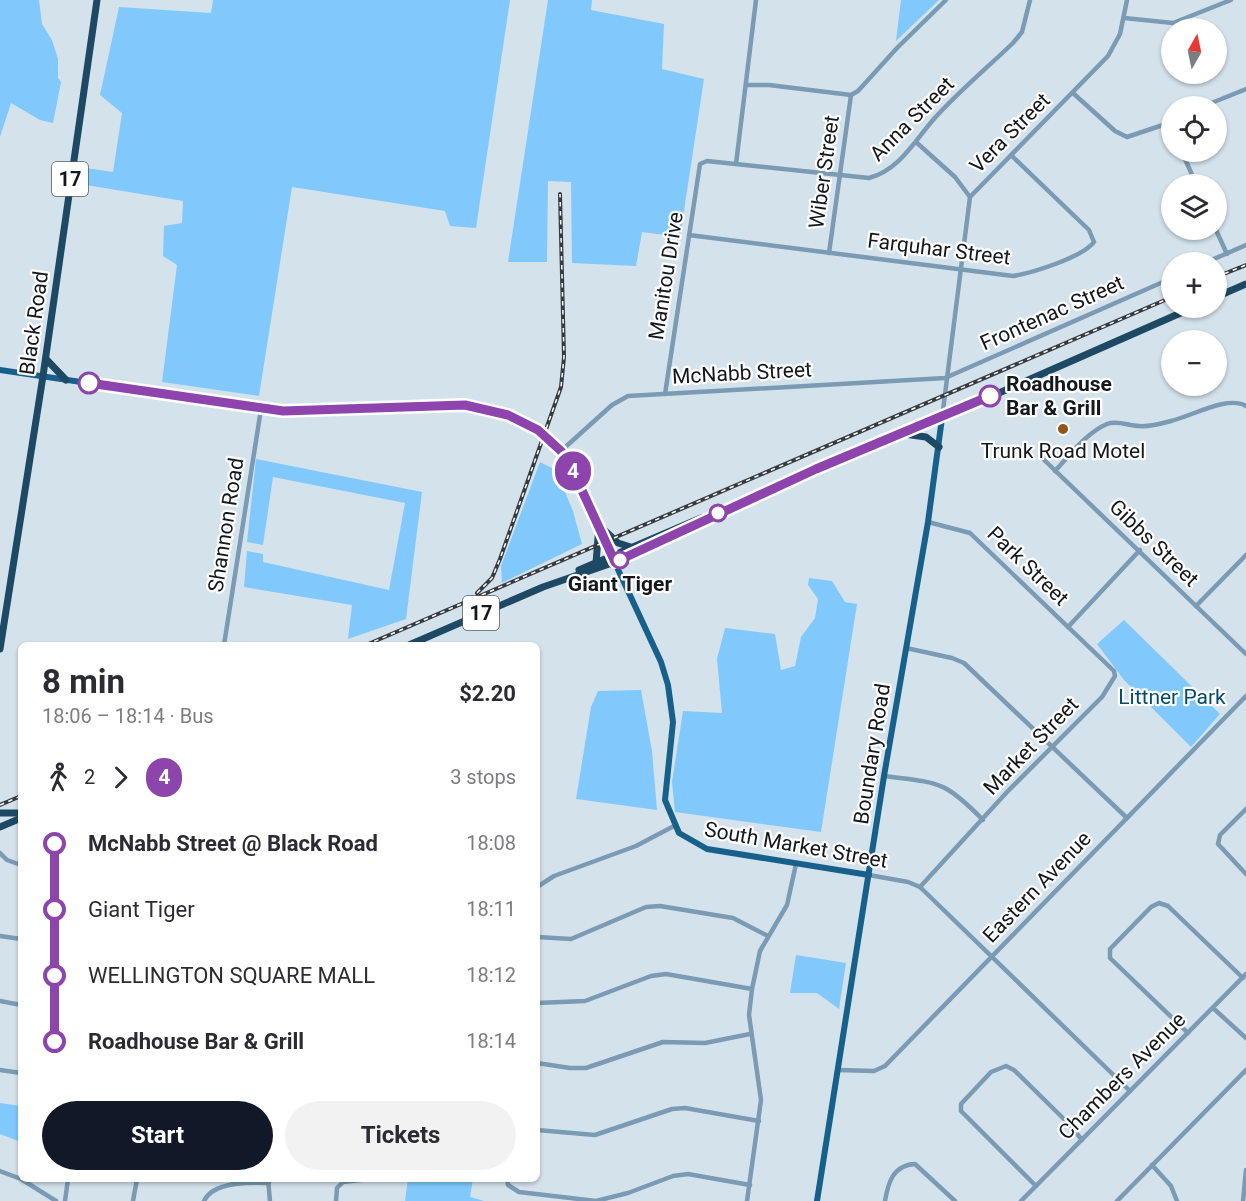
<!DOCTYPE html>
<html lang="en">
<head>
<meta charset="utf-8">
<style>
  body { margin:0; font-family:Roboto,sans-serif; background:#f2f2f3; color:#2b2b33; height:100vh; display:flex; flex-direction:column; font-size:22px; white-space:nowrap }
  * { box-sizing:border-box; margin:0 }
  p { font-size:20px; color:#7c7c81 }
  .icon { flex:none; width:33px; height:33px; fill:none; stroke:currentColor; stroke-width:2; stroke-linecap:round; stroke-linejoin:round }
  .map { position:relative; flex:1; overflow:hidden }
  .side { position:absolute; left:18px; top:642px; width:522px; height:540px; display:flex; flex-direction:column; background:#fff; border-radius:9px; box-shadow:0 2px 4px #0004 }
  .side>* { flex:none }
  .badge { padding:0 12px; border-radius:20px; font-size:21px; line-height:39px }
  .needle { width:39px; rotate:9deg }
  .tools { position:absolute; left:1161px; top:18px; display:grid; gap:12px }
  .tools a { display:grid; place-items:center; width:66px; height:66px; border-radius:50%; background:#fff; box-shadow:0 2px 4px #0004; font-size:30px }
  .map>.badge { position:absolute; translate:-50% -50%; box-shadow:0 0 0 3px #fff }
  .legs { display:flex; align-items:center; gap:9px; height:66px; padding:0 24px; font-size:20px }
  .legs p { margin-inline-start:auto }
  .overview { display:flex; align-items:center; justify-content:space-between; height:102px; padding:0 24px }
  h1 { font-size:33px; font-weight:700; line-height:45px }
  .button { display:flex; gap:12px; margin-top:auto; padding:12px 24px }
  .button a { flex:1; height:69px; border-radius:36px; background:#111827; color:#fff; font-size:24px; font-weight:700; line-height:69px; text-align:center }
  .button a+a { background:#f2f2f3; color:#2b2b33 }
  ul { padding:0 24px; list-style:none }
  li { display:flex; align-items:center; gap:21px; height:66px; font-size:22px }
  li i { display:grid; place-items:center; width:9px; height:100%; margin:0 8px; background:currentColor }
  li i::after { content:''; width:15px; height:15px; margin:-8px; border:4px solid; border-radius:50%; background:#fff }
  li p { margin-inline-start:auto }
  li:first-child i { background:linear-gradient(#0000 50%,currentColor 0) }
  li:last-child i { background:linear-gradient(currentColor 50%,#0000 0) }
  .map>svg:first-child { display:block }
</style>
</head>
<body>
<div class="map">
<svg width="1246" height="1201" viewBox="0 0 1246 1201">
  <rect width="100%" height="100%" fill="#d4e2ec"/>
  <g fill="#81c9fc">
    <path d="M0 0H39L42 24 52 40 58 59V78L61 82 53 123 40 120 11 103 0 137Z"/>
    <path d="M213 0H510L476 228 450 226 445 211 292 187 259 396 162 382 177 265 163 256 164 226 182 223 183 201 80 184 86 168 113 172 122 113 100 95 119 7 211 13Z"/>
    <path d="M548 0H592L591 10 664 24 662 69 704 79 680 237 642 232 636 266 572 263 571 182 548 181 547 262H508Z"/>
    <path d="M901 0H939L896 41Z"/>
    <path d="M256 459 422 492 406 619 348 639 352 605 244 587 247 551 263 554V562L389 590 405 503 273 477 263 545 247 542Z"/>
    <path d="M540 462 556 470 573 511 582 544 502 583 501 566Z"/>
    <path d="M809 578 832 581 845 602 857 604 821 832 675 812 672 782 683 711 722 713 717 659 725 628 775 634 781 670 795 666 801 637 815 618 818 599 808 585Z"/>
    <path d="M1124 620 1220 714 1191 747 1124 680 1097 644Z"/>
    <path d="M641 690 652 751 657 810 576 799 591 707 598 691Z"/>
    <path d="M796 955 846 963 839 1009 817 993H790Z"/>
    <path d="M0 1103 21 1106V1142L0 1134Z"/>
    <path d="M408 1179H473L470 1197 484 1201H405Z"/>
  </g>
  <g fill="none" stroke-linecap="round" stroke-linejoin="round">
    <g stroke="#7a9bb3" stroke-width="4.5">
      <path d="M1124 18 1173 23 1231 0"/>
      <path d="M747 85H769L851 95 858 91 897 48 946 0"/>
      <path d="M1073 93 1115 131 1127 137 1172 122"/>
      <path d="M1204 106 1246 89"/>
      <path d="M916 142 955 177 970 197 942 418"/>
      <path d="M1182 152 1196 184"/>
      <path d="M736 164 756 0"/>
      <path d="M970 197 1108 56 1120 34 1127 0"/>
      <path d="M1216 230 1227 254"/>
      <path d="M689 235 1013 276C1032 273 1083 257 1094 242L1089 230 1012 156"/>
      <path d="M829 253 851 95"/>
      <path d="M1207 262 1246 245"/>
      <path d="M665 394 700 164 707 161 869 178C899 170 914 142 933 120 957 93 987 68 1013 43L1022 32 1030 0"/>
      <path d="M561 451 612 405 628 396 945 378 1172 278"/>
      <path d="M1040 456 1246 654"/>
      <path d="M1055 471C1070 455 1086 433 1107 424 1118 420 1128 426 1139 426 1150 427 1160 424 1171 421 1192 416 1228 395 1246 406"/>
      <path d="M1196 606 1246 555"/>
      <path d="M1068 627 1140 550"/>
      <path d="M224 645 261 409"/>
      <path d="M906 648 952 658 964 663 1127 818"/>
      <path d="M884 776C939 783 944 780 983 820"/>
      <path d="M1246 809 1220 835 1218 844 1246 874"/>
      <path d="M0 853 7 860 21 865"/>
      <path d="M869 875 908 882 920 887 1130 1091"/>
      <path d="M537 887 554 876 636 846 674 826"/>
      <path d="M920 887 1007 792 1102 697 1115 676 1114 671 970 533 928 522"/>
      <path d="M0 936 21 939"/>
      <path d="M537 937 571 939 646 907 660 906 733 918 768 936"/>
      <path d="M0 1001 21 1005"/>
      <path d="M537 1003 585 1001 651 976 666 974 752 989"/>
      <path d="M1213 1008 1246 1038"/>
      <path d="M1188 1033 1110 958V949L1151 907 1159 903 1168 906 1243 978"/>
      <path d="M537 1063 570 1068H586L663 1042 705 1043 750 1034"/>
      <path d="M0 1070 21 1073"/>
      <path d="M838 1070 874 1071 885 1066 1246 696"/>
      <path d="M537 1130 595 1135 672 1109 685 1108 759 1121"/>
      <path d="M1152 1165 1171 1186 1177 1201"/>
      <path d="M0 1171 21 1179 56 1201"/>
      <path d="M268 1179 270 1201"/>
      <path d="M507 1179 508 1185 519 1192 596 1201 628 1193 673 1176 688 1174 750 1185"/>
      <path d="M1036 1186 961 1111V1104L991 1072 1006 1066 1014 1070 1069 1124 1082 1140"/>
      <path d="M65 1201 68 1179"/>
      <path d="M133 1201 137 1179"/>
      <path d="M204 1201C213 1181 250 1182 269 1183"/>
      <path d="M336 1201 337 1188 343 1182 371 1179"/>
      <path d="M747 1201 761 1100 749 1015 752 989 760 951 787 905 796 864"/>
      <path d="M885 1201C888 1183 893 1165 915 1164L955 1201"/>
      <path d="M1021 1201 1246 974"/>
      <path d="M1117 1201 1246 1070"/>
      <path d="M1243 1201 1246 1170"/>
    </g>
    <g stroke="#17608a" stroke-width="6">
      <path d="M0 370 283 412 465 405 508 415 538 430 561 451 569 464 661 662 668 685 673 722 665 800 679 833 707 849 869 875"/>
      <path d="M817 1201 884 776 928 522 942 418"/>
    </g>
    <g stroke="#1d4965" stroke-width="7">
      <path d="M1216 297 1246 284"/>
      <path d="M46 359 66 380"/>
      <path d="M904 434 926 437 939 447"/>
      <path d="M599 525 618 543 634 548"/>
      <path d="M596 563 599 525"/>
      <path d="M579 570 701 518"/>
      <path d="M409 645 543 587 615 562 816 469 942 418 1192 308"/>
      <path d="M0 649 43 376 97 0"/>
      <path d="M0 813H21"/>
      <path d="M0 827 21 818"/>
    </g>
    <g stroke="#353b40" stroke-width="4">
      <g id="rail">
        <path d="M1216 277 1246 265"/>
        <path d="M477 593 492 578 500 559 561 387 564 357 560 194"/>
        <path d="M366 645 1172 297"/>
        <path d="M0 805 21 796"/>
      </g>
    </g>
    <use href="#rail" stroke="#fff" stroke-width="1.5" stroke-dasharray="4.5" stroke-linecap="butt"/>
  </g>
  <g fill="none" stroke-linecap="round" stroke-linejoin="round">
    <g stroke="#fff" stroke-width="14">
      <path id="line-1" d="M89 383 283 411 465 405 508 415 538 430 561 451 579 484 615 562 816 469 990 396"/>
    </g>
    <use href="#line-1" stroke="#8e44ad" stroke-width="9"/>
  </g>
  <g fill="#fff" stroke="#8e44ad" stroke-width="3">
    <circle cx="89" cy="383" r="10"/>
    <circle cx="990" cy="396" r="10"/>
    <circle cx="718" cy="513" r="8"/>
    <circle cx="620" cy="560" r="8"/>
  </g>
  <circle fill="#94561a" stroke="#fff" stroke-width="2" cx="1063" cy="429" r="6"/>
  <g text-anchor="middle" stroke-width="4.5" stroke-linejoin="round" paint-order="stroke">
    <g fill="#fff" stroke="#5a5d60" stroke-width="1.5">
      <rect x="52" y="162" width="36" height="34" rx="4.5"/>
      <rect x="463" y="596" width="36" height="34" rx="4.5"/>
    </g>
    <g font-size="20" font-weight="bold" fill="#13181c">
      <text x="70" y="186">17</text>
      <text x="481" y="620">17</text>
    </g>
    <g font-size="21" fill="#13181c" stroke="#fff">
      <text transform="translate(912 119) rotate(-45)" y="7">Anna Street</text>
      <text transform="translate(1010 133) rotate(-45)" y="7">Vera Street</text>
      <text transform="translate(824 172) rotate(-82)" y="7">Wiber Street</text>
      <text transform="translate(939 249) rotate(7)" y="7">Farquhar Street</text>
      <text transform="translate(666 276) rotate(-81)" y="7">Manitou Drive</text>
      <text transform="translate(1052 313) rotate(-24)" y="7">Frontenac Street</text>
      <text transform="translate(34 323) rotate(-82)" y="7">Black Road</text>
      <text transform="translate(742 373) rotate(-3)" y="7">McNabb Street</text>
      <text transform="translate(226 525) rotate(-81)" y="7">Shannon Road</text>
      <text transform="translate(1154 543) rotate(44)" y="7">Gibbs Street</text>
      <text transform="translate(1028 566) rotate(44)" y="7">Park Street</text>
      <text transform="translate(1031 746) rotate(-46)" y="7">Market Street</text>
      <text transform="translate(872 754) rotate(-81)" y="7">Boundary Road</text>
      <text transform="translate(796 845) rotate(10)" y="7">South Market Street</text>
      <text transform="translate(1037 887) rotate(-46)" y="7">Eastern Avenue</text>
      <text transform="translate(1122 1076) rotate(-45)" y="7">Chambers Avenue</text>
    </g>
    <g font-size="21" font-weight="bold" fill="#13181c" stroke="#fff" text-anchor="start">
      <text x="1006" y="391">Roadhouse<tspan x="1006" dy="24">Bar &amp; Grill</tspan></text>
      <text x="620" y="591" text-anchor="middle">Giant Tiger</text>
    </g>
    <g font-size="21" fill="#13181c" stroke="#fff">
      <text x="1063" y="458">Trunk Road Motel</text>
    </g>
    <g font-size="21" fill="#074a6e" stroke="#fff">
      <text x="1172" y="704">Littner Park</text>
    </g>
  </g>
</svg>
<div class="tools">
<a><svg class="needle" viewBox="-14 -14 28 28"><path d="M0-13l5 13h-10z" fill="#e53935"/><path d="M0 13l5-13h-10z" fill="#7c7c81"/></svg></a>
<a><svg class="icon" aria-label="locate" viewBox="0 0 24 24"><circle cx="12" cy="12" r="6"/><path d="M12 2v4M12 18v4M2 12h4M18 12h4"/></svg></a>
<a><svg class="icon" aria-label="layers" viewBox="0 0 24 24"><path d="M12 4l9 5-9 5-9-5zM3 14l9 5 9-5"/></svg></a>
<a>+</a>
<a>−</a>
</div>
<b class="badge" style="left:573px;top:471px;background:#8e44ad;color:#fff">4</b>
<section class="side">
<div class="overview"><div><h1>8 min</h1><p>18:06 – 18:14 · Bus</p></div><b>$2.20</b></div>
<div class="legs"><svg class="icon" aria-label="walk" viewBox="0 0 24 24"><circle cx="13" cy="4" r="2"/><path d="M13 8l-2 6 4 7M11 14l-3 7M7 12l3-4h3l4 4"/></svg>2<svg class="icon" aria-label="forward" viewBox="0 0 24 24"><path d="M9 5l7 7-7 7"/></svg><b class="badge" style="background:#8e44ad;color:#fff">4</b><p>3 stops</p></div>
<ul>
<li><i style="color:#8e44ad"></i><b>McNabb Street @ Black Road</b><p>18:08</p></li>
<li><i style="color:#8e44ad"></i><span>Giant Tiger</span><p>18:11</p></li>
<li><i style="color:#8e44ad"></i><span>WELLINGTON SQUARE MALL</span><p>18:12</p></li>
<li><i style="color:#8e44ad"></i><b>Roadhouse Bar &amp; Grill</b><p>18:14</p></li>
</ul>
<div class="button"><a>Start</a><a>Tickets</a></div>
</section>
</div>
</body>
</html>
